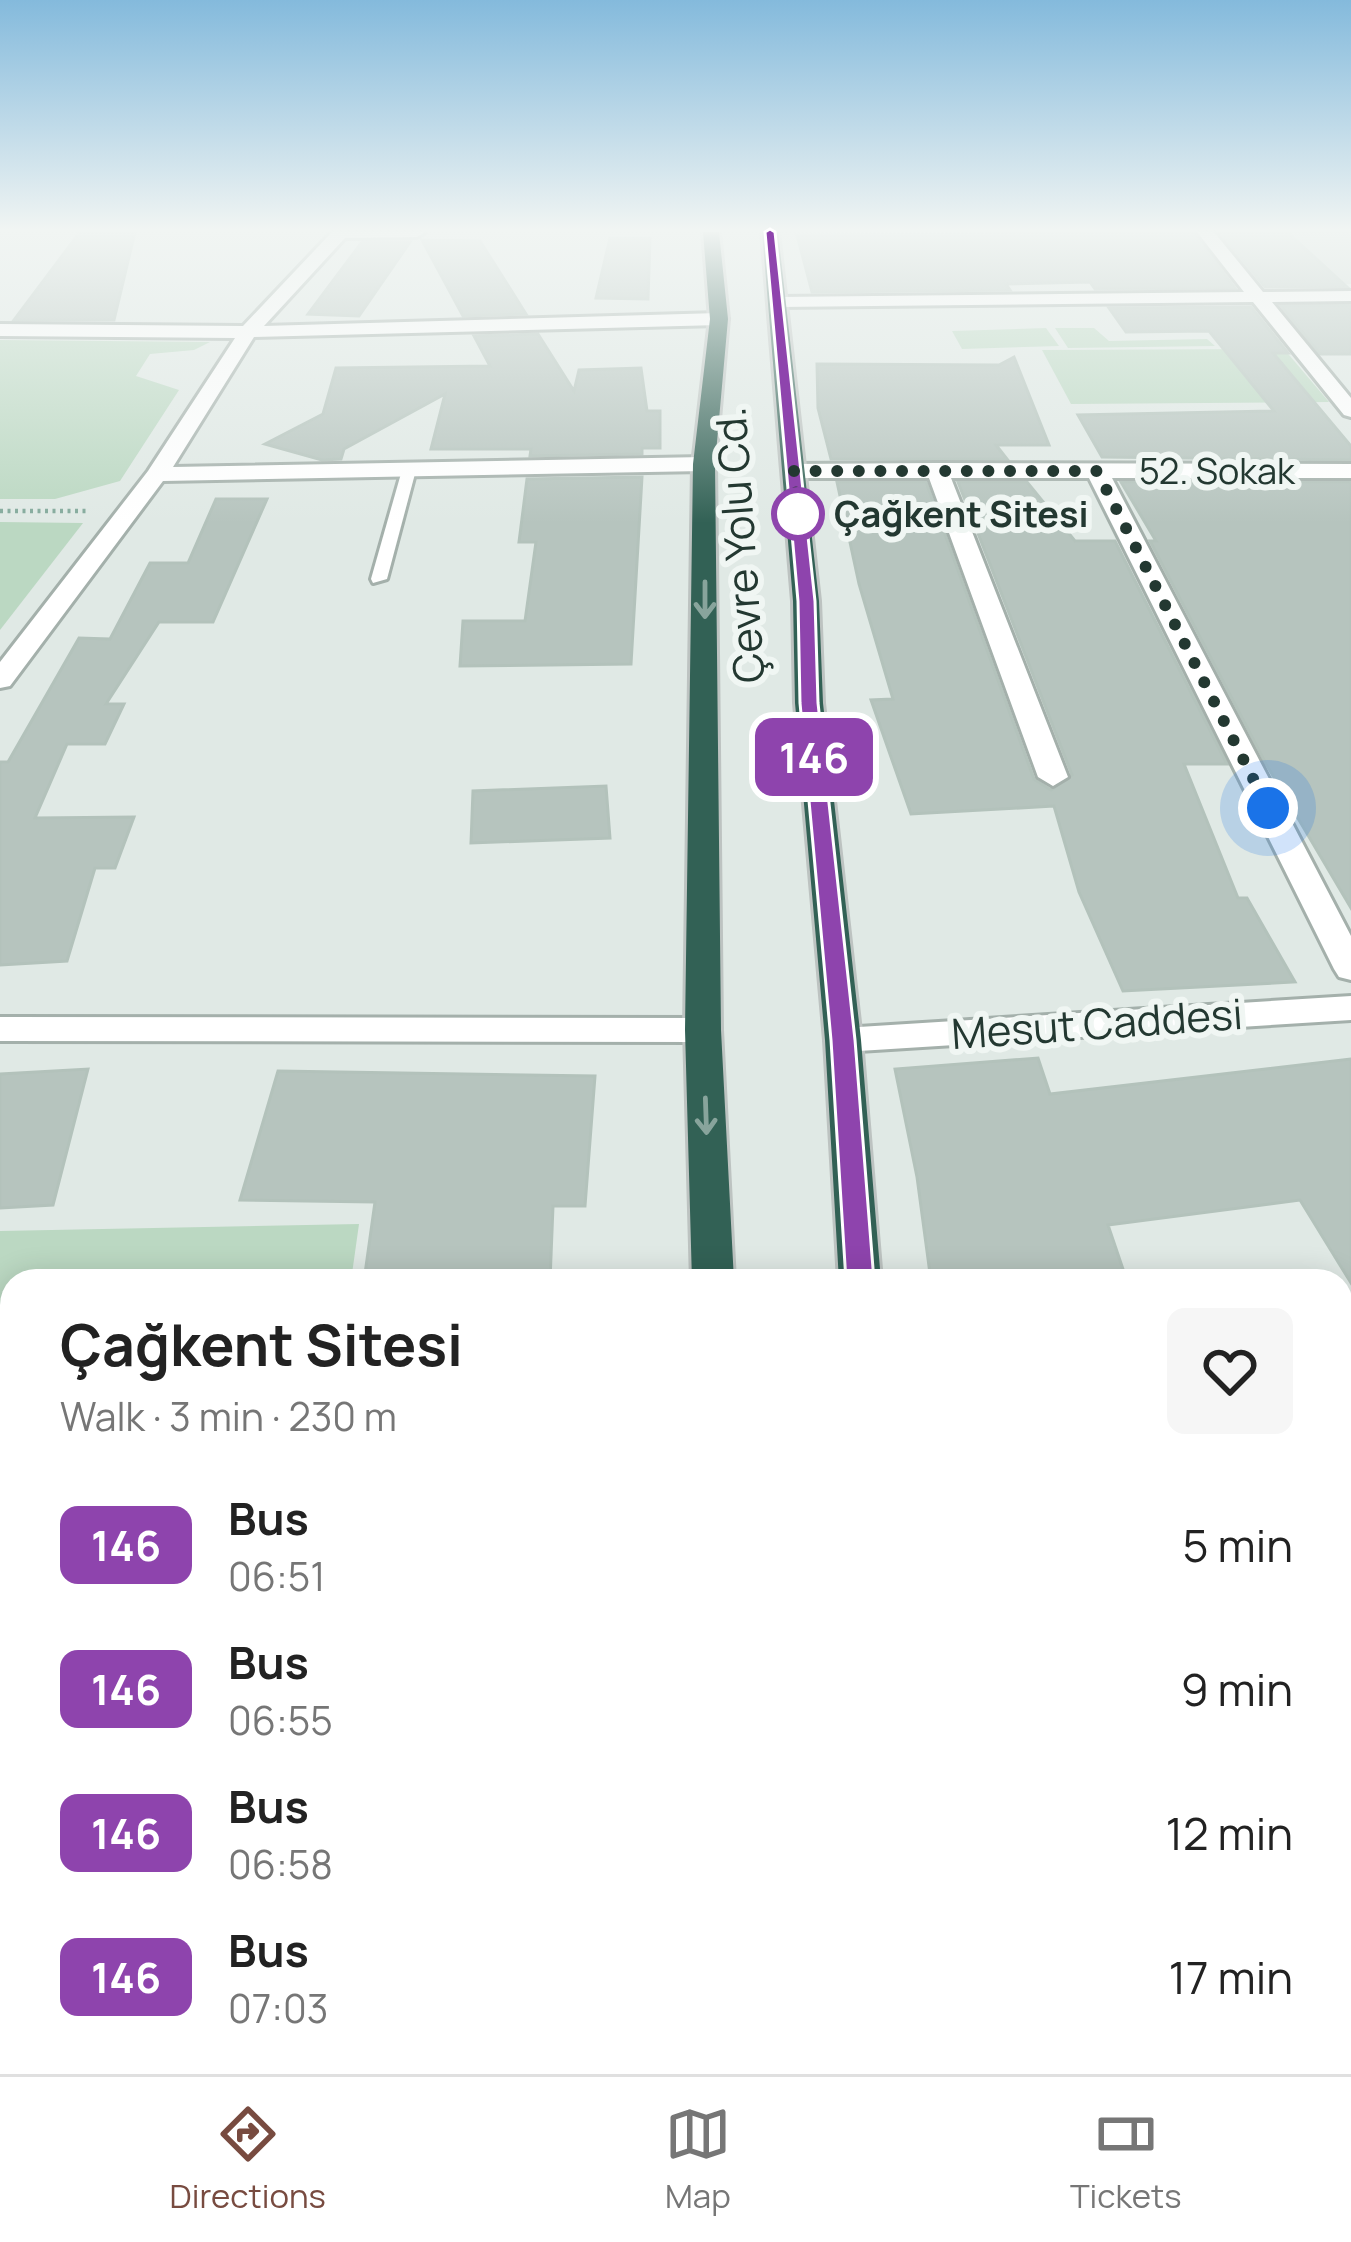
<!DOCTYPE html>
<html lang="en">
<head>
<meta charset="utf-8">
<style>
  body { margin:0; font-family:Manrope,sans-serif; background:#f6f6f6; color:#222; height:100vh; display:flex; flex-direction:column; font-size:45px; white-space:nowrap }
  * { box-sizing:border-box; margin:0 }
  p { font-size:39px; color:#767676 }
  .icon { flex:none; width:66px; height:66px; fill:none; stroke:currentColor; stroke-width:2; stroke-linecap:round; stroke-linejoin:round }
  .map { position:relative; flex:1; overflow:hidden }
  .side { position:absolute; left:0px; top:1269px; width:1353px; height:807px; display:flex; flex-direction:column; background:#fff; border-radius:36px 36px 0 0; box-shadow:0 6px 30px #0003 }
  .side>* { flex:none }
  .badge { padding:0 24px; border-radius:18px; font-size:42px; line-height:78px }
  .you { position:absolute; width:60px; height:60px; margin:-30px; border:9px solid #fff; border-radius:50%; background:#1a73e8; box-shadow:0 0 0 18px #1a73e833 }
  .map>.badge { position:absolute; translate:-50% -50%; box-shadow:0 0 0 6px #fff }
  .round { display:grid; place-items:center; flex:none; width:126px; height:126px; border-radius:18px; background:#f6f6f6 }
  .summary { display:flex; align-items:center; justify-content:space-between; height:204px; padding:0 60px }
  h1 { font-size:57px; font-weight:700; line-height:90px }
  ul { padding:0; list-style:none }
  li { display:flex; align-items:center; gap:36px; height:144px; padding:0 60px }
  li div { flex:1 }
  li b { display:block; font-size:45px }
  li em { font-style:normal }
  li .badge { min-width:132px; font-weight:700; text-align:center }
  .tabs { display:flex; justify-content:space-around; align-items:center; height:168px; border-top:3px solid #e0e0e0; background:#fff; font-size:33px; color:#767676 }
  .tabs a { display:grid; justify-items:center; gap:6px }
  .tabs .on { color:#784b40 }
  .map>svg:first-child { display:block }
</style>
</head>
<body>
<div class="map">
<svg width="1351" height="2074" viewBox="0 0 1351 2074">
  <rect width="100%" height="100%" fill="#e0e9e5"/>
  <path fill="#cfd9d4" d="M1220 232H1351V284L1271 288Z"/>
  <g fill="#bbd8c2">
    <path d="M1046 328 1059 346 962 349 952 331Z"/>
    <path d="M1055 328H1094L1109 341 1207 339 1215 346 1068 348Z"/>
    <path d="M0 340 210 342 194 350 150 354 136 376 179 390 120 481 55 499H0Z"/>
    <path d="M1284 349 1329 402 1071 404 1042 350Z"/>
    <path d="M0 522 83 523 0 630Z"/>
    <path d="M359 1224 351 1281H12V1782H0V1231Z"/>
  </g>
  <g fill="#b6c4be" stroke="#b3c2bb" stroke-width="3">
    <path d="M80 232H135L114 320H14Z"/>
    <path d="M1287 232 1347 287H1265L1220 233Z"/>
    <path d="M1193 233 1235 288 1095 289 1090 282 1006 284 1010 290 812 292 797 235Z"/>
    <path d="M610 238H650L648 299 596 298Z"/>
    <path d="M422 240 480 241 526 314 463 316Z"/>
    <path d="M362 242H410L359 316 308 314Z"/>
    <path d="M1351 305V354H1320L1281 306Z"/>
    <path d="M1251 307 1288 353H1273L1351 446V460L1102 457 1078 415 1274 411 1209 331 1126 332 1109 308Z"/>
    <path d="M538 334 574 391 579 370 641 368 647 411H660V448H642V454L530 456 531 449H431L445 394 344 449 341 459 322 460 265 444 323 414 336 368 490 366 474 336Z"/>
    <path d="M1014 357 1049 445H996L1007 459H831L818 408 817 364 999 365Z"/>
    <path d="M642 477 631 664 460 666 463 621H525L536 542H519L527 479Z"/>
    <path d="M837 482H926L1034 779 1051 790 1072 775 958 482H1027L1075 541H1115L1227 764H1184L1238 898H1247L1295 982 1123 991 1079 892 1054 806 911 814 871 700 893 699 859 584Z"/>
    <path d="M1121 482H1351V908L1266 764 1150 541H1156Z"/>
    <path d="M216 499H267L213 622H159L106 704H124L105 744H67L35 818 134 817 115 868H95L67 961 0 965V762H8L79 638 110 639 150 563H188Z"/>
    <path d="M606 786 610 838 471 843 473 791Z"/>
    <path d="M1038 1058 1050 1094 1351 1059V1283L1300 1200 1108 1225 1127 1281H931L917 1177 895 1069Z"/>
    <path d="M88 1069 53 1205 0 1208V1074Z"/>
    <path d="M278 1071 595 1076 585 1206H553L550 1281H364L375 1202 240 1200Z"/>
  </g>
  <g fill="none" stroke-linecap="round" stroke-linejoin="round">
    <g stroke="#a4b0ab" stroke-width="6">
      <path id="lane" d="M409 466 416 470 387 579 373 583 371 579 402 470Z"/>
    </g>
    <g stroke="#a4b0ab" stroke-width="6">
      <g id="street">
        <path d="M332 232H425L417 237 345 238 264 326 719 313 728 319 719 325 254 337 173 467 704 457 715 464 704 471 163 481 10 686 0 688V662L148 471 235 338 0 336V324L243 326Z"/>
        <path d="M1197 232H1214L1263 292 1351 291V301L1272 302 1351 398V417L1344 415 1253 302 778 307 769 302 778 297 1244 292Z"/>
        <path d="M937 463 1351 464V478H1112L1351 936V980L1339 977 1334 969 1089 478H951L1068 777 1053 786 1038 777 929 478H794L783 471 794 464Z"/>
        <path d="M1351 996V1020L843 1052 830 1049 825 1040 830 1031 843 1028Z"/>
        <path d="M0 1017 703 1018 716 1021 721 1030 716 1039 703 1042 0 1041Z"/>
        <rect x="1341" y="1560" width="10" height="46"/>
        <rect x="0" y="1997" width="12" height="60"/>
      </g>
    </g>
    <g stroke="#bdc3c1" stroke-width="6">
      <g id="highway">
        <path d="M703 232H719L728 319 715 464 721 1030 734 1281H692L685 1030 693 464 710 319Z"/>
        <path d="M762 232H778L819 601 823 703 861 1040 881 1281H839L825 1040 795 703 793 601Z"/>
        <rect x="709" y="2064" width="62" height="10"/>
        <path d="M888 2064H950L951 2074H889Z"/>
      </g>
    </g>
    <path stroke="#84aa9c" stroke-width="4.5" stroke-dasharray="3 4.5" stroke-linecap="butt" d="M0 511H87"/>
    <use href="#lane" fill="#fff" fill-rule="evenodd"/>
    <use href="#street" fill="#fff" fill-rule="evenodd"/>
    <use href="#highway" fill="#326155" fill-rule="evenodd"/>
  </g>
  <defs><path id="oneway-shaft" d="M-6 0H5M1.5-3L5.5 0L1.5 3" fill="none" stroke-width="1.6" stroke-linecap="round" stroke-linejoin="round" transform="scale(3)"/></defs>
  <g stroke="#88a49c">
    <use href="#oneway-shaft" transform="translate(705 600) rotate(90)"/>
    <use href="#oneway-shaft" transform="translate(706 1116) rotate(88)"/>
  </g>
  <linearGradient id="sky" x2="0" y2="1"><stop stop-color="#84badc"/><stop offset="0.44" stop-color="#f1f5f3"/><stop offset="1" stop-color="#f1f5f3" stop-opacity="0"/></linearGradient>
  <rect width="1351" height="523" fill="url(#sky)"/>
  <path fill="#8e44ad" stroke="#fff" stroke-width="3" d="M770 229 775 232 815 601 818 703 855 1040 874 1281 860 1292 846 1281 831 1040 800 703 798 601 765 232Z"/>
  <g fill="none" stroke-linecap="round" stroke-linejoin="round">
    <path stroke="#233831" stroke-width="12" stroke-dasharray="0 21.6" d="M798 514 794 471H1097L1268 808"/>
  </g>
  <circle fill="#fff" stroke="#8e44ad" stroke-width="6" cx="798" cy="514" r="24"/>
  <g text-anchor="middle" stroke-width="12" stroke-linejoin="round" paint-order="stroke">
    <g font-size="36" fill="#233831" stroke="#f0f6f3">
      <text x="1217" y="484">52. Sokak</text>
    </g>
    <g font-size="36" font-weight="bold" fill="#233831" stroke="#f0f6f3" text-anchor="start">
      <text x="834" y="527">Çağkent Sitesi</text>
    </g>
    <g font-size="42" fill="#233831" stroke="#f0f6f3">
      <text transform="translate(740 545) rotate(-94)" y="15">Çevre Yolu Cd.</text>
      <text transform="translate(1097 1024) rotate(-4)" y="15">Mesut Caddesi</text>
    </g>
  </g>
</svg>
<div class="you" style="left:1268px;top:808px"></div>
<b class="badge" style="left:814px;top:757px;background:#8e44ad;color:#fff">146</b>
<section class="side">
<div class="summary"><div><h1>Çağkent Sitesi</h1><p>Walk · 3 min · 230 m</p></div><a class="round"><svg class="icon" aria-label="heart" viewBox="0 0 24 24"><path d="M12 20l-8-8c-3-5 5-10 8-4 3-6 11-1 8 4z"/></svg></a></div>
<ul>
<li><span class="badge" style="background:#8e44ad;color:#fff">146</span><div><b>Bus</b><p>06:51</p></div><em>5 min</em></li>
<li><span class="badge" style="background:#8e44ad;color:#fff">146</span><div><b>Bus</b><p>06:55</p></div><em>9 min</em></li>
<li><span class="badge" style="background:#8e44ad;color:#fff">146</span><div><b>Bus</b><p>06:58</p></div><em>12 min</em></li>
<li><span class="badge" style="background:#8e44ad;color:#fff">146</span><div><b>Bus</b><p>07:03</p></div><em>17 min</em></li>
</ul>
</section>
</div>
<nav class="tabs">
<a class="on"><svg class="icon" aria-label="directions" viewBox="0 0 24 24"><path d="M12 3l9 9-9 9-9-9zM9 14v-3h6M13 9l2 2-2 2"/></svg>Directions</a>
<a><svg class="icon" aria-label="map" viewBox="0 0 24 24"><path d="M3 6l6-2 6 2 6-2v14l-6 2-6-2-6 2zM9 4v14M15 6v14"/></svg>Map</a>
<a><svg class="icon" aria-label="tickets" viewBox="0 0 24 24"><path d="M3 7h18v10H3zM15 7v10"/></svg>Tickets</a>
</nav>
</body>
</html>
